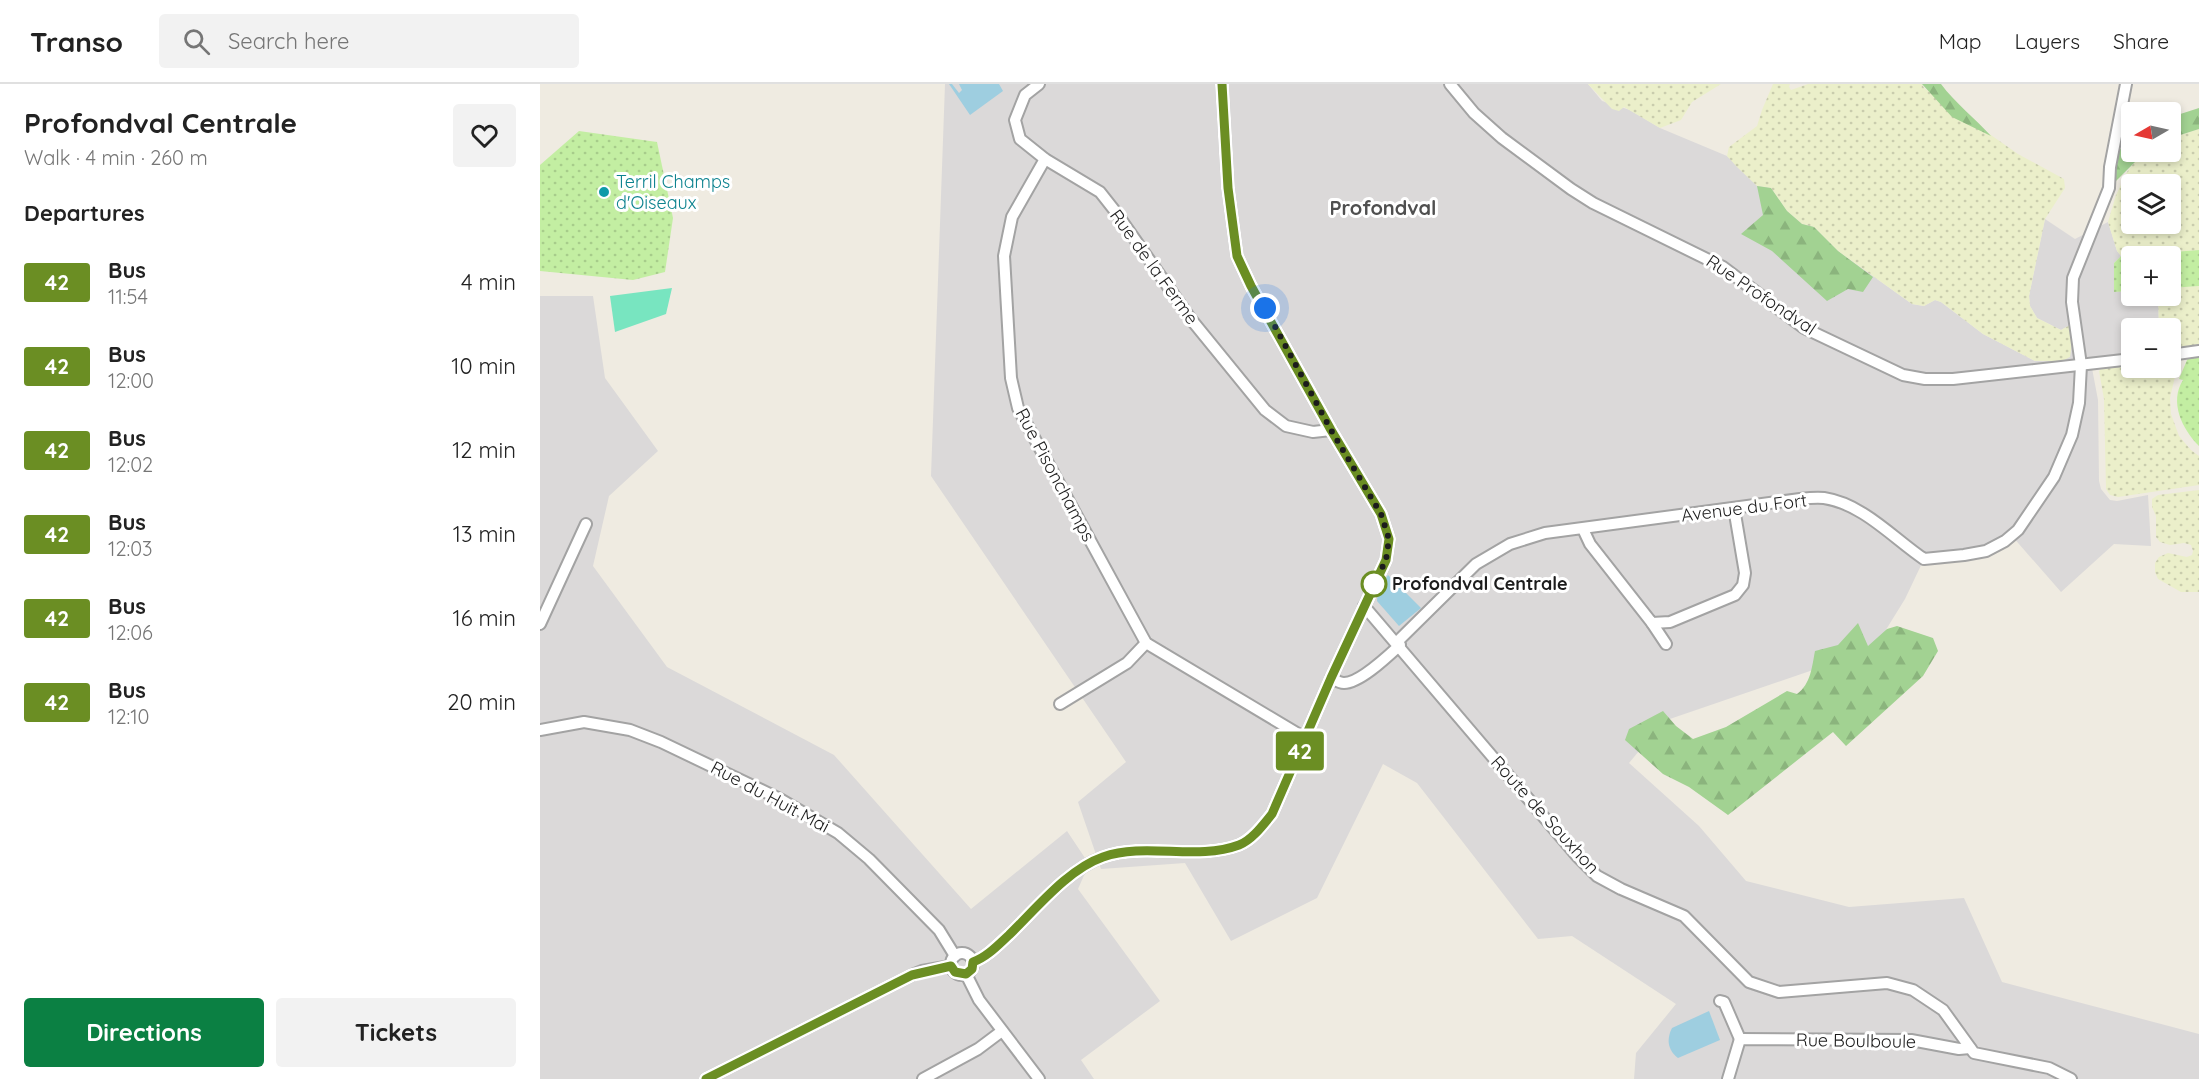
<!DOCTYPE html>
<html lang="en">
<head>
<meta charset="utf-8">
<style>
  body { margin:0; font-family:Quicksand,sans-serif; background:#f2f2f2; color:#222; height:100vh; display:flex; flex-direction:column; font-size:22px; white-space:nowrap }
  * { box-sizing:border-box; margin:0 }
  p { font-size:20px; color:#767676 }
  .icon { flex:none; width:33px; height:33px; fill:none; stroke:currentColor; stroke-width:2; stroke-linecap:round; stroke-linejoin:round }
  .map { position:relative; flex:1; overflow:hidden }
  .drawer { display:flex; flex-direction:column; background:#fff; width:540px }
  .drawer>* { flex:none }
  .badge { padding:0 12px; border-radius:4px; font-size:21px; line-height:39px }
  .needle { width:39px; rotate:261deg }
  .controls { position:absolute; left:1581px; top:18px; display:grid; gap:12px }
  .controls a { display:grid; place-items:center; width:60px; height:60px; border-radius:6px; background:#fff; box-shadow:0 3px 9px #0003; font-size:30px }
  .you { position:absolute; width:30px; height:30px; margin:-15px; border:4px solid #fff; border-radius:50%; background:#1a73e8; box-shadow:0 0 0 9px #1a73e833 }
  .map>.badge { position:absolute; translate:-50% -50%; box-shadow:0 0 0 3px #fff }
  h2 { padding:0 24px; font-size:22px; line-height:54px }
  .round { display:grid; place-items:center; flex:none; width:63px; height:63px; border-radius:6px; background:#f2f2f2 }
  .headline { display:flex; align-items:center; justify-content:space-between; height:102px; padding:0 24px }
  h1 { font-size:28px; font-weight:700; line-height:45px }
  .action { display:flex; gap:12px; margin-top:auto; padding:12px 24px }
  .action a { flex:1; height:69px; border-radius:6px; background:#0b8043; color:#fff; font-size:24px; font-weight:700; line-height:69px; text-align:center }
  .action a+a { background:#f2f2f2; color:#222 }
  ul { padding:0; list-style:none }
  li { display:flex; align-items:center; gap:18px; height:84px; padding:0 24px }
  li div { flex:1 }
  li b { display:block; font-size:22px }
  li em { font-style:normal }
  li .badge { min-width:66px; font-weight:700; text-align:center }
  header { display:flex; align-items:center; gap:36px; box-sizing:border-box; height:84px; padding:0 30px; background:#fff; border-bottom:2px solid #e0e0e0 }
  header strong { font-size:28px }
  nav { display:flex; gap:33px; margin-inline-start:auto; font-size:21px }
  .search { width:420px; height:54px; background:#f2f2f2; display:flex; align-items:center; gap:15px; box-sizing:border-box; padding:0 21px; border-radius:6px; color:#767676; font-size:22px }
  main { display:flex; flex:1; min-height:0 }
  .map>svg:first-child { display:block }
</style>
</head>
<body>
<header>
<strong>Transo</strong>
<div class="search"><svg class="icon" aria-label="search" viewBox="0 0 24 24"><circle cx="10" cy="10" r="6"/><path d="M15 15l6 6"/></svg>Search here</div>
<nav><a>Map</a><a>Layers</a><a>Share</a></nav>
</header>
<main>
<section class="drawer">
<div class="headline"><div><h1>Profondval Centrale</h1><p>Walk · 4 min · 260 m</p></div><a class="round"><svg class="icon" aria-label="heart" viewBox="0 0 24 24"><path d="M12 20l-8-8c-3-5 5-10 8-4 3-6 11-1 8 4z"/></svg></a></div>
<h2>Departures</h2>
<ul>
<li><span class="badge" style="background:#6b8e23;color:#fff">42</span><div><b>Bus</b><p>11:54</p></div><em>4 min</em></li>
<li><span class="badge" style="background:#6b8e23;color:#fff">42</span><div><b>Bus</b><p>12:00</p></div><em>10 min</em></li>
<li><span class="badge" style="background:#6b8e23;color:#fff">42</span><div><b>Bus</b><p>12:02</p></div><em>12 min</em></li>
<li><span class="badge" style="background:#6b8e23;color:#fff">42</span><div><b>Bus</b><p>12:03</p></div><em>13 min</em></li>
<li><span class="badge" style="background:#6b8e23;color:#fff">42</span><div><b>Bus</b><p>12:06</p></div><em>16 min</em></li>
<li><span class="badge" style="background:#6b8e23;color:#fff">42</span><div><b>Bus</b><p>12:10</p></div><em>20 min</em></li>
</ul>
<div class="action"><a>Directions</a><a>Tickets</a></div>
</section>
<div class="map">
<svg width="1659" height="995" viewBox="0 0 1659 995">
  <defs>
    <pattern id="farmland-dots" width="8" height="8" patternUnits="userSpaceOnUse" patternTransform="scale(1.5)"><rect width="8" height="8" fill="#ebefca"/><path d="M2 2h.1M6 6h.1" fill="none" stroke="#c9ccad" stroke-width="1.8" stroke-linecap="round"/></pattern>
    <pattern id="grass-dots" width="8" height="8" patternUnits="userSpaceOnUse" patternTransform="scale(1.5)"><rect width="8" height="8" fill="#c3eea2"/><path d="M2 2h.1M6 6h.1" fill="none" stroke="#a7cc8b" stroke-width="1.8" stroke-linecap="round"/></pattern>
    <pattern id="forest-firs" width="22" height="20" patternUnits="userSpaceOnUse" patternTransform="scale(1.5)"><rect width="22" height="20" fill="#a2d292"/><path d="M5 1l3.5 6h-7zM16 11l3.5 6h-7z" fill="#8bb47d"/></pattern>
  </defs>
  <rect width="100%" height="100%" fill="#efebe1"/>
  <g fill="#dbd9d9">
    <path d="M405 0H1048L1062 17 1090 26 1120 44 1187 72 1217 101 1231 104 1247 127 1274 143 1298 167 1372 220 1384 222 1395 216 1401 218 1443 250 1495 277 1530 241 1521 246 1497 234 1490 222 1489 212 1505 135 1535 155 1568 138 1577 167 1581 172 1574 179V208L1591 207 1592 212H1618L1619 244H1592L1591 275 1551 279 1558 316 1559 397 1561 405 1570 416 1577 417 1608 411 1611 462 1574 460 1521 508 1472 452 1457 462 1384 475 1365 515 1334 565 1124 637 1089 679 1159 742 1206 797 1309 823 1424 814 1462 898 1659 950V995H1094L1096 969 1136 920 1032 852 998 855 877 699 843 680 777 814 691 857 645 779 561 785 538 718 586 678 391 392Z"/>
    <path d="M0 212H53L65 294 118 367 69 412 53 482 127 583 294 671 431 825 527 747 549 780 538 805 620 917 541 976 554 995H0Z"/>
  </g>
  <g fill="url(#farmland-dots)" fill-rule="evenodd">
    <path d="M1048 0H1181L1152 18 1141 36 1120 44 1084 23 1079 27 1072 25Z"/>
    <path d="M1233 0H1250L1249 3 1251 6 1268 0H1382L1384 4 1478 70 1524 95 1525 104 1505 135 1489 212 1490 222 1497 234 1521 246 1530 241H1535L1530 273 1522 277H1495L1443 250 1401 218 1395 216 1384 222 1372 220 1298 167 1274 143 1262 140 1247 127 1231 104 1217 102 1197 83 1187 72 1189 63 1217 42 1222 26Z"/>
    <path d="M1659 45V166L1581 172 1577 167 1568 138 1576 111 1587 88 1599 72 1605 68H1630L1631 54ZM1592 100H1630V140H1592Z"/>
    <path d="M1659 202V260L1631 266 1630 244H1619L1618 212H1630L1631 204Z"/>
    <path d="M1631 276 1638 280 1630 314 1631 330 1639 352 1651 366 1659 372V401L1578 413 1570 411 1566 405 1564 315 1559 287 1564 283 1591 279 1592 284H1630Z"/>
    <path d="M1659 406V508H1641L1618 495 1615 488V479L1619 473 1628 469 1647 473 1652 471 1653 467 1651 461 1644 459 1630 461 1620 458 1616 453V432L1612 423V415L1618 411Z"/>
  </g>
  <g fill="url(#grass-dots)">
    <path d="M39 47 117 58 133 134 125 188 93 196 0 187V81Z"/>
    <path d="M1659 166V202L1631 204 1630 172H1592L1591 207 1574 208V179L1581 172Z"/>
    <path d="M1659 267V362C1642 345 1629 318 1643 296L1639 295 1650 269Z"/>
  </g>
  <g fill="url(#forest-firs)">
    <path d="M1382 0H1401C1415 19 1435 34 1451 52L1412 33Z"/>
    <path d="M1659 24V45L1631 54V33Z"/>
    <path d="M1591 57 1592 68H1605L1569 104 1578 67Z"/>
    <path d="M1217 102 1231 104 1247 127 1262 140 1274 143 1298 167 1333 193 1323 208 1308 205 1287 217 1232 167 1201 150 1223 131Z"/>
    <path d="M1318 539 1328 562 1347 545 1357 542 1393 554 1398 567 1383 592 1306 662 1293 648 1188 731 1149 703 1123 690 1085 656 1089 645 1123 627 1136 642 1153 655 1186 643 1247 607 1257 610C1271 600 1272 582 1275 567L1298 561Z"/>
  </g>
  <path fill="#78e5c0" d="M132 204 126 230 75 248 70 212Z"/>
  <g fill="#9ecee0">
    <path d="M409 0H412L419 9 422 6 419 0H459L463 7 430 31Z"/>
    <path d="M848 491 881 524 859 542 837 517 838 507Z"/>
    <path d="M1169 927 1180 956 1138 974C1128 966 1126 956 1132 944Z"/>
  </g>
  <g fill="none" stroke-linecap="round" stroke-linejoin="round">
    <g stroke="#a3a3a3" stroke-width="14">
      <g id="minor">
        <path d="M499 0 485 11 475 36 480 55 505 75 560 108 575 127 650 234 725 326 746 342 773 348 791 346"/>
        <path d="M910 0 934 29 962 54 1031 105 1053 119 1183 183 1264 244 1363 291 1385 295H1413L1592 275"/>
        <path d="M505 75 472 133 464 172 471 294 478 324 606 559 765 654"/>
        <path d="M1630 271 1659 267"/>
        <path d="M1043 445 1050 460 1112 539 1130 538 1195 511 1203 501 1205 489 1194 424"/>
        <path d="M824 522 1037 772 1057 792 1081 805 1144 832 1209 898 1239 908 1347 899 1373 906 1403 926 1434 969 1509 984 1531 995"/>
        <path d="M1112 539 1126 560"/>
        <path d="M0 540 46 440"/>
        <path d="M857 558 936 480 970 460 1005 449 1260 415C1268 414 1277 413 1284 414 1323 420 1353 454 1384 475L1424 471 1446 467 1465 457 1478 446 1514 393 1532 351 1539 319 1541 281 1532 218 1533 194 1569 104 1570 83 1586 0"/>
        <path d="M791 594C795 596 799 599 804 599 820 599 848 572 860 561"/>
        <path d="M520 620 587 579 606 559"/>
        <path d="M0 646 44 638 90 646 121 658 240 715 298 749 329 775 399 846 415 872"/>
        <circle cx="422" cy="880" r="11"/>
        <path d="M433 878C447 873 458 861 469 851 496 825 528 785 563 773 606 758 656 777 699 761 712 756 723 741 732 730L791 594 846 476 849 455 841 430 791 346 711 202 697 172 688 104 682 0"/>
        <path d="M426 890 439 916 499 995"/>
        <path d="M1180 917 1184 918 1200 955"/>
        <path d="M166 995 372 891 382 887 411 882"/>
        <path d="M383 995 438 965 462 947"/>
        <path d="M1188 995 1200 955 1371 956 1419 965 1430 964"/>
      </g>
    </g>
    <use href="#minor" stroke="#fff" stroke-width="10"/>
  </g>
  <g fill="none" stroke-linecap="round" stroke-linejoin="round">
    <g stroke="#fff" stroke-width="14">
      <path id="line" d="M166 995 372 891 411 882 415 888 426 890 432 885 433 878C447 873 458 861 469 851 496 825 528 785 563 773 606 758 656 777 699 761 712 756 723 741 732 730L791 594 846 476 849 455 841 430 791 346 711 202 697 172 688 104 682 0"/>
    </g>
    <use href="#line" stroke="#6b8e23" stroke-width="9"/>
    <path stroke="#1c1c1c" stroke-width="6" stroke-dasharray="0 10.8" d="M725 224 791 346 841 430 849 455 846 476 831 506 834 500"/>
  </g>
  <circle fill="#0f9aa8" stroke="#fff" stroke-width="2" cx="64" cy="108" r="6"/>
  <circle fill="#fff" stroke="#6b8e23" stroke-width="3" cx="834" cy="500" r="12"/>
  <g text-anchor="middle" stroke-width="6" stroke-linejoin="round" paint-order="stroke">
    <g font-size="18" fill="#0d838f" stroke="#fff" text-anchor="start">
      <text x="76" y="104">Terril Champs<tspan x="76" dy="21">d'Oiseaux</tspan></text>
    </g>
    <g font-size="18" fill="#1c1c1c" stroke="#fff">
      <text transform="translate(614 183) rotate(54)" y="6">Rue de la Ferme</text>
      <text transform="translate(1221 211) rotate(34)" y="6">Rue Profondval</text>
      <text transform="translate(515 391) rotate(62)" y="6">Rue Pisonchamps</text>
      <text transform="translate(1204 424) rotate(-7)" y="6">Avenue du Fort</text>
      <text transform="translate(230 713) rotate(28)" y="6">Rue du Huit Mai</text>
      <text transform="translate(1005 731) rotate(48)" y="6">Route de Souxhon</text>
      <text transform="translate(1316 957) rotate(1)" y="6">Rue Boulboule</text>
    </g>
    <g font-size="18" font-weight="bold" fill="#1c1c1c" stroke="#fff" text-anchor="start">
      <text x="852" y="506">Profondval Centrale</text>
    </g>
    <g font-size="20" font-weight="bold" fill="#4f4f4f" stroke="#fff">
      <text x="843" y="131">Profondval</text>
    </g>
  </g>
</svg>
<div class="controls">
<a><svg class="needle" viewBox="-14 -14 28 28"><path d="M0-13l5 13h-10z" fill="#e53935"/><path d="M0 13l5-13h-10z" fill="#767676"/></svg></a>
<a><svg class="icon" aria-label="layers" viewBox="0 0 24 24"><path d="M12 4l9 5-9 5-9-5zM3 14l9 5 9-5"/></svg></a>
<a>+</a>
<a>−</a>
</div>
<div class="you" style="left:725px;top:224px"></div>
<b class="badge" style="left:760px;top:667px;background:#6b8e23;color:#fff">42</b>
</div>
</main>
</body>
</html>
